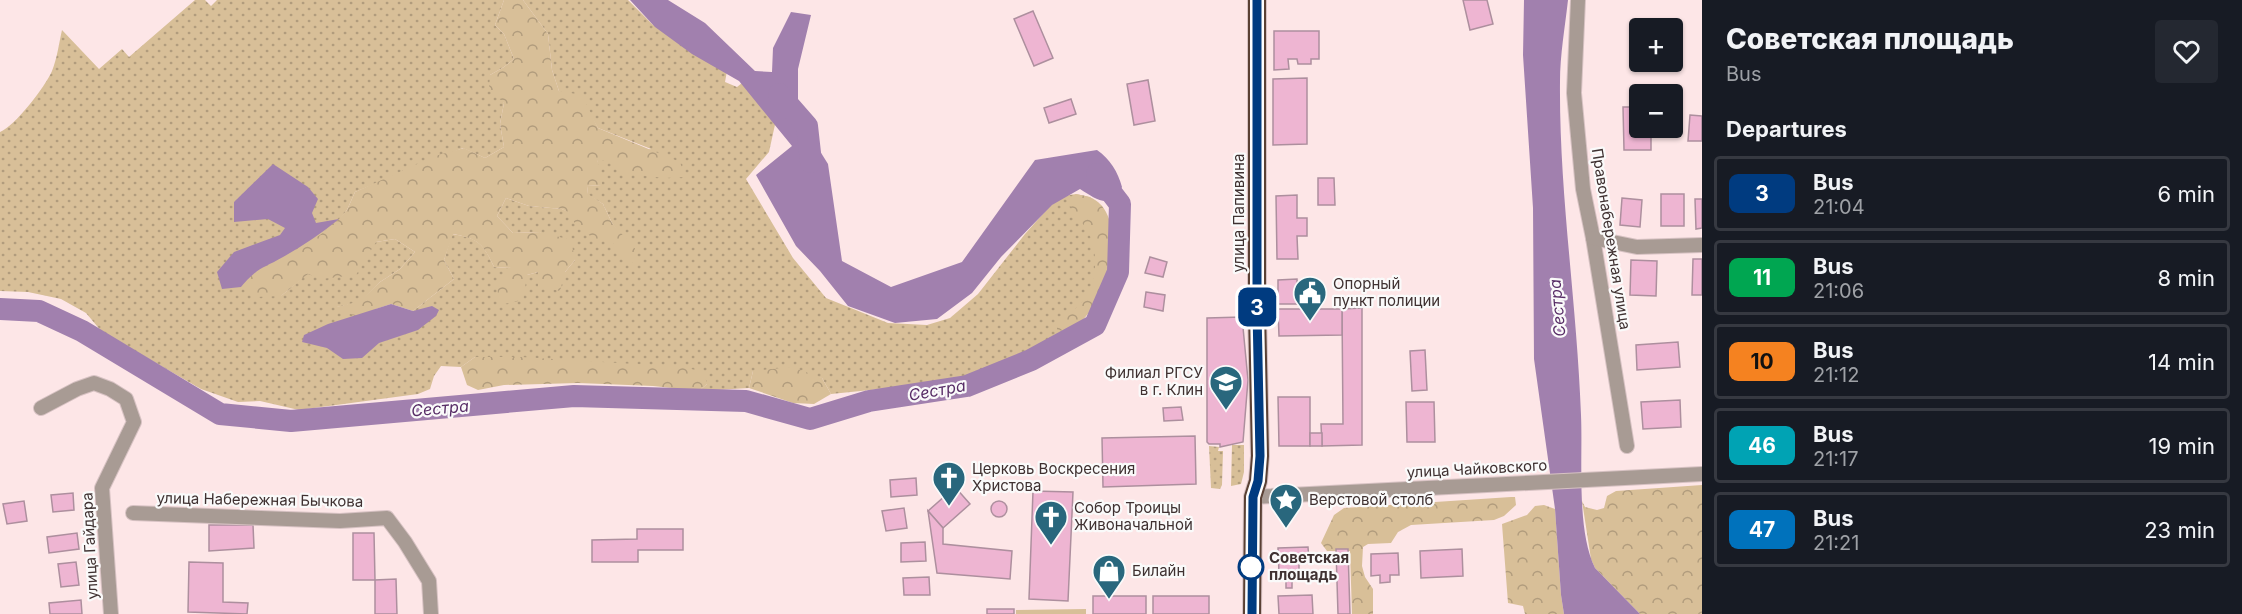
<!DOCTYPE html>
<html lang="en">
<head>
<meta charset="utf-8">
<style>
  body { margin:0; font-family:Inter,sans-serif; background:#242831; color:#f1f3f6; height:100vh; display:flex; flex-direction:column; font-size:22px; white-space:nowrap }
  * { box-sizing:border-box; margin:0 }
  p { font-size:20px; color:#9ea1a6 }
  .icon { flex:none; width:33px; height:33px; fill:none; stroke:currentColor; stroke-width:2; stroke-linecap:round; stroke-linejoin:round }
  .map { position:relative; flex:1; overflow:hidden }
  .side { display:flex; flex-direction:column; background:#171b24; width:540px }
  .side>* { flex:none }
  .badge { padding:0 12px; border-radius:9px; font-size:21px; line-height:39px }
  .tools { position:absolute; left:1629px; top:18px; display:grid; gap:12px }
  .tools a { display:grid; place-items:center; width:54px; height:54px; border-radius:6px; background:#171b24; box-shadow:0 2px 4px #0004; font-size:30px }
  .map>.badge { position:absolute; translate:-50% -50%; box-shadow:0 0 0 3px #fff }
  h2 { padding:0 24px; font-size:22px; line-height:54px }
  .round { display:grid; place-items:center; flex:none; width:63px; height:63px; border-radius:6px; background:#242831 }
  .summary { display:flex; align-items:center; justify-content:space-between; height:102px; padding:0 24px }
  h1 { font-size:28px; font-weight:800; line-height:45px }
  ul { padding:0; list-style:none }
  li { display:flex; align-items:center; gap:18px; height:75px; margin:0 12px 9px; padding:0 12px; border:3px solid #363941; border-radius:6px }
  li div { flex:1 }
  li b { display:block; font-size:22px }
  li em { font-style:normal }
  li .badge { min-width:66px; font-weight:700; text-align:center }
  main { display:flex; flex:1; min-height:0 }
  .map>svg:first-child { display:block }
</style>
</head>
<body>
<main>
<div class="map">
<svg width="1702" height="614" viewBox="0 0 1702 614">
  <defs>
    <pattern id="grass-dots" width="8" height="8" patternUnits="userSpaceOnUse" patternTransform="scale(1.5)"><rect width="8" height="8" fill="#d8bf98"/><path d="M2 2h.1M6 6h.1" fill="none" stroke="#b19c7d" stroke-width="1.8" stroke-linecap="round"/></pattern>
    <pattern id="forest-crowns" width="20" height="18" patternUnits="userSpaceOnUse" patternTransform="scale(1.5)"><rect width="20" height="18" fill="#d8bf98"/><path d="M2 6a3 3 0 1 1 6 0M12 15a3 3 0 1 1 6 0" fill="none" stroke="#b19c7d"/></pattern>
  </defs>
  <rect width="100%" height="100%" fill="#fde6e7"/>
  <g fill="url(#grass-dots)">
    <path d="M195 0H205L211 6 217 0H504L495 25 504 34 514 59 504 67 490 75 504 103 500 124 504 147 485 158 463 148 355 192 347 210 281 296 308 273 376 242 395 239 415 252 400 269 380 282 361 302 337 307 413 311 454 279 444 260 452 234C478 238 483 243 494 267L512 268 527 275 538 272H565L575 260 540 232 513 233 497 216 506 198 529 206 562 209 622 237 612 223 603 204 588 195 587 186 601 185 597 160H608L651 149 598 128 590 114 559 91 552 70 548 34 523 0H628L652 24 692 51 727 71 725 82 737 87 747 79 776 120 769 152 746 179 793 258 826 298 888 323 927 325 950 318 978 294 1025 234 1050 206 1064 196 1076 194 1090 197 1102 206 1112 226 1110 260 1103 287 1091 310 1076 328 1060 338 1005 364 959 381 831 394 822 378 753 371 749 388 699 391 707 384 475 357 461 367 441 366 434 376 430 389 418 394 299 410 260 401 238 402 201 389 102 332 86 313 61 299 28 292 0 291V132C15 126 45 87 52 71 57 59 59 43 62 30L99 69 122 49 129 57Z"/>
    <path d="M1232 445H1244V472L1241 484 1231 486Z"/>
    <path d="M1209 446 1219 447 1218 451H1223L1222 485 1220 489 1211 488Z"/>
  </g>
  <g fill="url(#forest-crowns)">
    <path d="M504 0H523L548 34 552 70 559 91 582 95 598 128 680 162 685 177 664 178 622 173 608 160H597L600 168 602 185 587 186 588 194 603 204 612 223 637 251 636 264 619 257 612 240H597L576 227 571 214 562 209 529 206 506 198 497 216 513 233 540 232 571 240 575 260 565 272 560 291 538 286V272L527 275 523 300 499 305 497 286 511 268 494 267C483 244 479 239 453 234L444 260 454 279 413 311 391 304 355 316 336 307 361 301 380 282 400 269 415 252 395 239 376 242 356 275 321 279 308 274 281 296 252 297 241 287 255 270 282 258 320 235 339 219 347 210 355 192 435 156 464 148 485 158 504 147 500 124 504 103 489 89 490 75 504 67 514 59 504 34 495 25Z"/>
    <path d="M1076 194C1086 196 1094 197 1101 205 1125 231 1105 294 1085 317 1082 320 1079 326 1075 328 1071 330 1062 330 1057 331V318C1062 315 1070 313 1074 310 1098 292 1101 252 1086 228 1079 218 1072 212 1068 201Z"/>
    <path d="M475 357H521L683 367 704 372 707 384 699 391 653 386 578 383 504 385 478 390 467 385 461 367Z"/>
    <path d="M792 367 822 378 831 394 814 404 793 403 749 388 753 371Z"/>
    <path d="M1702 485V614H1640L1595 568 1591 559 1582 501 1585 507 1597 510 1604 508 1607 496 1616 491Z"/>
    <path d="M1511 497H1515L1516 505 1504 516 1494 520 1411 525 1398 532 1391 543 1368 544 1363 547 1362 566 1365 577 1373 589V614H1352L1350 551H1327L1321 543 1334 515 1344 508Z"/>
    <path d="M1544 505 1555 509 1561 595 1564 614H1525L1523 606 1508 603 1502 524 1527 515 1535 506Z"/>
  </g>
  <path fill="#d8bf98" d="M1086 609V614H1016V610Z"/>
  <g fill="#a180ae">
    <path d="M630 0H668L705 23 755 71 772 72 773 48 791 12 811 15 798 69V116L828 164 842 261 891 287 962 262 1035 160 1097 150C1110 159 1118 172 1122 187 1111 211 1096 199 1080 189L1052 205 1001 257 972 293 937 319 895 323 848 306 820 271 796 246 756 175 792 146 739 81 692 54 655 27Z"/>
    <path d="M1524 0H1568C1565 27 1560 55 1560 82 1559 193 1577 304 1581 415 1583 459 1576 529 1595 568L1640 614H1564L1561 595 1555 509 1534 359 1533 208 1523 55Z"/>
    <path d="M273 164 308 187 318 199 312 213 316 223 339 219C322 233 303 246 283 257 262 269 258 267 241 287L222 289 217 272 234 252 280 235 285 228 268 219 234 222V202Z"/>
    <path d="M391 304 413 311 432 306 439 310 436 316 418 330 379 343 362 358 343 359 327 348 302 342 304 335 328 324Z"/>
  </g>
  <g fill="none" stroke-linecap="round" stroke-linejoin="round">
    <g stroke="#a180ae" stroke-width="22">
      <path d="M779 94 807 126 811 162"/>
      <path d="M0 309 39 311 82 331 220 414 291 421 574 396 746 401 810 419 869 401 967 386 1031 360 1095 325 1118 272 1120 204 1097 174"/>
    </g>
  </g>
  <g fill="#eeb5d2" stroke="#ad8f9e" stroke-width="1.5">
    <path d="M1463 0H1487L1493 24 1470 30Z"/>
    <path d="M1033 11 1053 58 1034 66 1014 19Z"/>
    <path d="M1274 31H1319V59H1311V64H1298L1297 59H1288L1289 69 1274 70Z"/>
    <path d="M1672 45H1676V70L1643 71V62H1672Z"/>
    <path d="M1307 78V144L1273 145V79Z"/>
    <path d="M1148 80 1155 121 1134 125 1127 84Z"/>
    <path d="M1071 99 1076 114 1049 123 1044 108Z"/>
    <path d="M1623 107H1640V128H1651V150H1624Z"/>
    <path d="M1690 115 1702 116V141H1688Z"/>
    <path d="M1318 178H1334L1335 205H1318Z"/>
    <rect x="1661" y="194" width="23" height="32"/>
    <path d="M1297 195V218H1307V236H1297L1298 259H1277L1276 196Z"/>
    <path d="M1622 198 1642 200 1640 227 1620 225Z"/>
    <path d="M1695 199H1702V228L1696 229Z"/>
    <path d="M1150 257 1167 262 1163 277 1145 273Z"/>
    <path d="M1693 259H1702V295H1692Z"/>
    <path d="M1631 260 1657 261 1656 296 1630 295Z"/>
    <path d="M1297 279 1298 304H1278V280Z"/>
    <path d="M1146 292 1165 295 1163 311 1144 307Z"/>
    <path d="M1362 308V445L1322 446 1321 424H1343L1342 309Z"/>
    <path d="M1278 309H1342V335L1279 336Z"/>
    <path d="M1242 317 1248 380 1243 442 1220 447V444H1209L1207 442V318Z"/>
    <path d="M1678 342 1680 367 1637 370 1636 345Z"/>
    <path d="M1425 350 1427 390 1412 391 1410 351Z"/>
    <path d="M1278 397H1310V446H1279Z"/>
    <path d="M1680 400 1681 427 1643 429 1641 402Z"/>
    <path d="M1406 402H1434L1435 442H1407Z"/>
    <path d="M1181 407 1183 420 1164 421 1163 408Z"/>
    <rect x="1310" y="433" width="12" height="13"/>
    <path d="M1195 436 1196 484 1103 487 1102 438Z"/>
    <path d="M916 478 917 495 891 497 890 480Z"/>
    <path d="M955 487 970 504 943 528 928 511Z"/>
    <path d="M1033 491 1073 492 1068 601 1029 599Z"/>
    <path d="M73 493 74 510 53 512 51 495Z"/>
    <path d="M24 501 27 521 7 524 3 504Z"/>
    <circle cx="999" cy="509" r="8"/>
    <path d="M904 508 907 528 886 531 882 511Z"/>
    <path d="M928 511 943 528V544L1012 551 1010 579 937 573Z"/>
    <path d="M209 525H253L254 548 209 551Z"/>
    <path d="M637 529H683V550H638V562H592V540L637 539Z"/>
    <path d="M77 533 79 549 49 553 47 537Z"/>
    <path d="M353 533H374L375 580H353Z"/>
    <path d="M925 542 926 561 901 562V543Z"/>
    <path d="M1308 547 1309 561 1299 562V572L1279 573 1278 548Z"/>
    <path d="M1336 549H1348L1350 614H1338Z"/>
    <path d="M1462 549 1463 576 1421 578 1420 551Z"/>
    <path d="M1398 553 1399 575H1390V582L1380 583V575L1371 576V554Z"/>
    <path d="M76 562 79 585 61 587 58 564Z"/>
    <path d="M189 562 223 563V602L248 603 247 614 188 612Z"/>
    <path d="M929 577 930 595H904L903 578Z"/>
    <path d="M1292 577V588H1286V578Z"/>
    <path d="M396 579 397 614H375V580Z"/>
    <path d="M1312 595 1313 614H1279L1278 596Z"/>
    <rect x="1093" y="596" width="53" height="18"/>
    <rect x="1153" y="596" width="56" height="18"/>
    <path d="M81 600 82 614H50L49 603Z"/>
    <rect x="987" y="609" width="27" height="5"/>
  </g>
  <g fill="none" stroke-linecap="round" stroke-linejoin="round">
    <g stroke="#d7c2c3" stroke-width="16">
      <g id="minor">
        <path d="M1578 0 1574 93 1583 189 1593 238 1627 446"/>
        <path d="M1593 238 1637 247 1702 245"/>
        <path d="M41 408 77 389 94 383 110 389 126 399 134 422 102 488 111 614"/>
        <path d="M1253 497 1702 474"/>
        <path d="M133 513 340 521 387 518 405 542 429 581 431 614"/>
      </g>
    </g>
    <g stroke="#d7c2c3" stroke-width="20">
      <path id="highway" d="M1252 614 1253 497 1258 481 1260 456 1257 311V0"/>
    </g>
    <use href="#minor" stroke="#a89b94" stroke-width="14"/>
    <use href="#highway" stroke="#5a4034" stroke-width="18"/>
  </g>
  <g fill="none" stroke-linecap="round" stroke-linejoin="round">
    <g stroke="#fff" stroke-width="14">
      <path id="line" d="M1252 614 1253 497 1258 481 1260 456 1257 311V0"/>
    </g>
    <use href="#line" stroke="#003b80" stroke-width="9"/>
  </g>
  <defs>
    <g id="civic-pin" transform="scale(1.725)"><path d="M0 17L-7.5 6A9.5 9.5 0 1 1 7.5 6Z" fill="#29677d" stroke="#fafafa"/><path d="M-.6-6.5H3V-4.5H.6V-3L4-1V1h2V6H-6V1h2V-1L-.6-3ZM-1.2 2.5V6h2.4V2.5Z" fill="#fff"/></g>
    <g id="university-pin" transform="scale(1.725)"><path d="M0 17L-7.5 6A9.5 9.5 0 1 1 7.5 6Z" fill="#29677d" stroke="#fafafa"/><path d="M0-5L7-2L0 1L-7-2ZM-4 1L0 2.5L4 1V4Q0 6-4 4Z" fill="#fff"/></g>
    <g id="church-pin" transform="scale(1.725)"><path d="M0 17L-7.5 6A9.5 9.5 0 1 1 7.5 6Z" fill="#29677d" stroke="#fafafa"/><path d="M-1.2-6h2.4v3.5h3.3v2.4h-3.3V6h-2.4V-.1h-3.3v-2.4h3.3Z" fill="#fff"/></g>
    <g id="sight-pin" transform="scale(1.725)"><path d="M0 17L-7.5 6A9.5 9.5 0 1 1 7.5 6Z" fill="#29677d" stroke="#fafafa"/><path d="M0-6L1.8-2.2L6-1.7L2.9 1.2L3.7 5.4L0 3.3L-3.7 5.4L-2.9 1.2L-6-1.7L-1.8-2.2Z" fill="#fff"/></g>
    <g id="shop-pin" transform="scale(1.725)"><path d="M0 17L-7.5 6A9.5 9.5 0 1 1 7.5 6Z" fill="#29677d" stroke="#fafafa"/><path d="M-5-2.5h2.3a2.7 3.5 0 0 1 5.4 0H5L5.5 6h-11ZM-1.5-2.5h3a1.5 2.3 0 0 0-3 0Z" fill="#fff"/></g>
  </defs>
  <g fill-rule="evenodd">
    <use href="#civic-pin" x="1310" y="293"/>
    <use href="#university-pin" x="1226" y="382"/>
    <use href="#church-pin" x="949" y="478"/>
    <use href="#sight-pin" x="1286" y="500"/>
    <use href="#church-pin" x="1051" y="517"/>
    <use href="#shop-pin" x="1109" y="571"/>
  </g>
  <circle fill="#fff" stroke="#003b80" stroke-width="3" cx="1251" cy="567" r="12"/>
  <g text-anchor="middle" stroke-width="4.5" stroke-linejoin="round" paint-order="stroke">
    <g font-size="15" fill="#3f3131" stroke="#fafafa">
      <text transform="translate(1239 213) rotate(-90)" y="5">улица Папивина</text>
      <text transform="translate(1611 239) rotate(81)" y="5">Правонабережная улица</text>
      <text transform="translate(1477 469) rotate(-3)" y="5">улица Чайковского</text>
      <text transform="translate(260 500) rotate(1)" y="5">улица Набережная Бычкова</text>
      <text transform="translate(90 546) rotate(-93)" y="5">улица Гайдара</text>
    </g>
    <g font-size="15" fill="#3f3131" stroke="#fafafa" text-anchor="start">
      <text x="1333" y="289">Опорный<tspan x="1333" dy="17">пункт полиции</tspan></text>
      <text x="1203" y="378" text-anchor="end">Филиал РГСУ<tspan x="1203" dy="17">в г. Клин</tspan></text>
      <text x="972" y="474">Церковь Воскресения<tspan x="972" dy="17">Христова</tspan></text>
      <text x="1309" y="505">Верстовой столб</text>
      <text x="1074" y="513">Собор Троицы<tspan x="1074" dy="17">Живоначальной</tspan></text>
      <text x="1132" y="576">Билайн</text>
    </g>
    <g font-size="15" font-weight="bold" fill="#3f3131" stroke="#fafafa" text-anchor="start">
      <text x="1269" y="563">Советская<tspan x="1269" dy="17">площадь</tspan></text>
    </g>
    <g font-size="16" font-style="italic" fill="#572c66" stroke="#fafafa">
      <text transform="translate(1557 308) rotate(-95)" y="6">Сестра</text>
      <text transform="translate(937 390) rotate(-10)" y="6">Сестра</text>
      <text transform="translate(440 408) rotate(-5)" y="6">Сестра</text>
    </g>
  </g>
</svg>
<div class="tools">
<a>+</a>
<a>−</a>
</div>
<b class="badge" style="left:1257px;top:307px;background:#003b80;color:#fff">3</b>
</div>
<section class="side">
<div class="summary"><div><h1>Советская площадь</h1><p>Bus</p></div><a class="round"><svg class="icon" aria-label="heart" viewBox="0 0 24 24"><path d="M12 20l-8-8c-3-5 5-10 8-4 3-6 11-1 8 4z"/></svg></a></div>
<h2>Departures</h2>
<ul>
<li><span class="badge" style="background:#003b80;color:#fff">3</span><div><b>Bus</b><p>21:04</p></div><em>6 min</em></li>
<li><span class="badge" style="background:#00a651;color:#fff">11</span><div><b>Bus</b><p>21:06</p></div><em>8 min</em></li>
<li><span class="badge" style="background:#f58220;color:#111">10</span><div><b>Bus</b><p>21:12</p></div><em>14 min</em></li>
<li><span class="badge" style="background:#00a3b4;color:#fff">46</span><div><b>Bus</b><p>21:17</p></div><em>19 min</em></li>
<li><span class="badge" style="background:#0072bc;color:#fff">47</span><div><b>Bus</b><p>21:21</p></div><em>23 min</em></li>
</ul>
</section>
</main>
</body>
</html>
